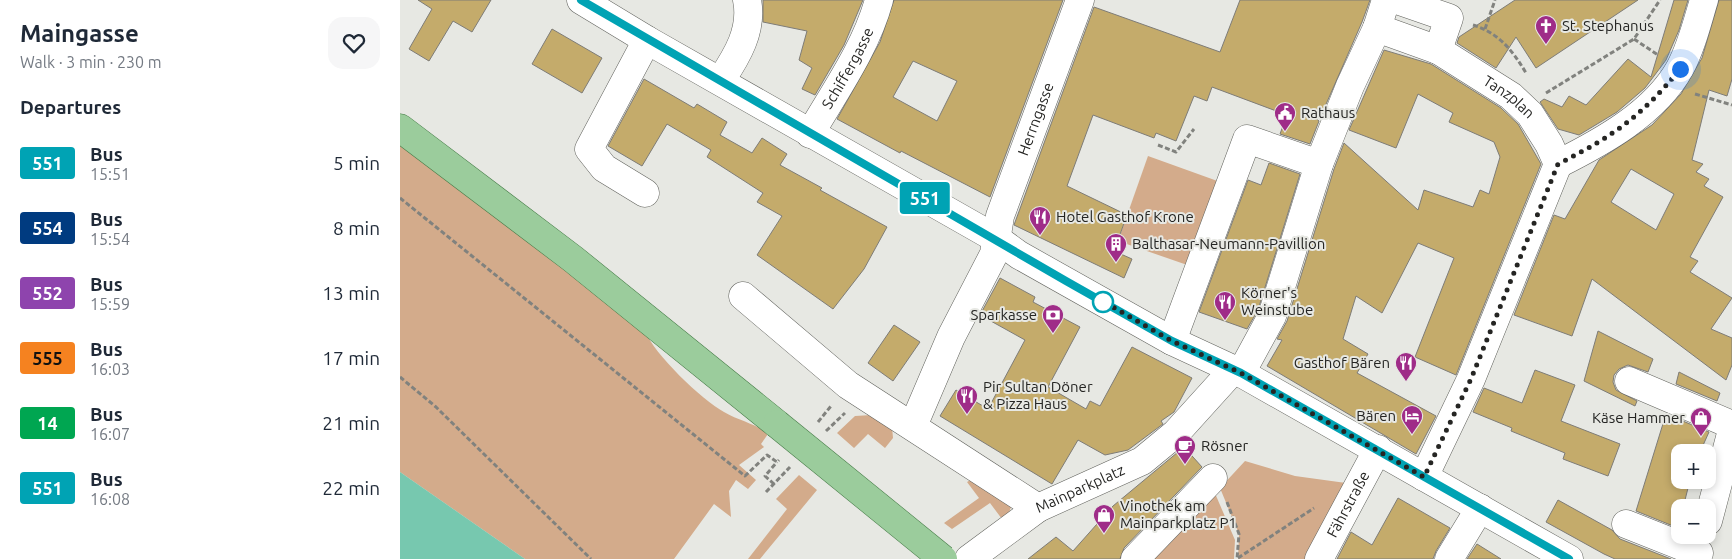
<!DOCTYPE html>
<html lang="en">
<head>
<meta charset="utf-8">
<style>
  body { margin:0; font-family:Ubuntu,sans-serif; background:#f6f6f7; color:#1f2937; height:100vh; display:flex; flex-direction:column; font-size:19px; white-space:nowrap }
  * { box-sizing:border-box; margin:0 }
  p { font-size:16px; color:#747a83 }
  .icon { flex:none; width:28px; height:28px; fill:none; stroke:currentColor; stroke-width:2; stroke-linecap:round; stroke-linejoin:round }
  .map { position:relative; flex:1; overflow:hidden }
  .details { display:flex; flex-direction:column; background:#fff; width:400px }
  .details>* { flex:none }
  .badge { padding:0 10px; border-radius:4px; font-size:18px; line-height:32px }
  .fabs { position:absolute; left:1271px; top:444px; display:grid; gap:10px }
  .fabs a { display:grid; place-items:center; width:45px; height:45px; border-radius:10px; background:#fff; box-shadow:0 2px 8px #0003; font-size:25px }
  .you { position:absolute; width:25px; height:25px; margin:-12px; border:4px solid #fff; border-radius:50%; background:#1a73e8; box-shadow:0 0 0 8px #1a73e833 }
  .map>.badge { position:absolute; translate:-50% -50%; box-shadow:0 0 0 2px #fff }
  h2 { padding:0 20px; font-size:19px; line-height:45px }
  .round { display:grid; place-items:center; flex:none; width:52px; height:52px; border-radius:15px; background:#f6f6f7 }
  .headline { display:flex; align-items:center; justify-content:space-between; height:85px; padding:0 20px }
  h1 { font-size:24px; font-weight:700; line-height:38px }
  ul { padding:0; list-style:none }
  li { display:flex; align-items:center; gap:15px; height:65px; padding:0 20px }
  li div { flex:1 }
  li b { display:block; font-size:19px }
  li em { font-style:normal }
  li .badge { min-width:55px; font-weight:700; text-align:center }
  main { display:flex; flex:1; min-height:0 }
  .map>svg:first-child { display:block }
</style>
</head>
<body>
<main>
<section class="details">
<div class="headline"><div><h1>Maingasse</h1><p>Walk · 3 min · 230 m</p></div><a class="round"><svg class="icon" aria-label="heart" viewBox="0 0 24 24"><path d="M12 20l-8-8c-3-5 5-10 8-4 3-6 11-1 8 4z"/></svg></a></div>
<h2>Departures</h2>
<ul>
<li><span class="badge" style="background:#00a3b4;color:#fff">551</span><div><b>Bus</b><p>15:51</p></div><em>5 min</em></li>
<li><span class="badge" style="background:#003b80;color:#fff">554</span><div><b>Bus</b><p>15:54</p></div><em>8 min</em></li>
<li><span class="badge" style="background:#8e44ad;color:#fff">552</span><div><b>Bus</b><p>15:59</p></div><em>13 min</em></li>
<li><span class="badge" style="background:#f58220;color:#111">555</span><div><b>Bus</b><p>16:03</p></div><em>17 min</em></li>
<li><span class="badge" style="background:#00a651;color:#fff">14</span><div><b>Bus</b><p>16:07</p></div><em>21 min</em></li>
<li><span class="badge" style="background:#00a3b4;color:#fff">551</span><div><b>Bus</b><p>16:08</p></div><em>22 min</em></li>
</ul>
</section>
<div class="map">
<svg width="1332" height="559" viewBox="0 0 1332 559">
  <rect width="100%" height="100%" fill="#e7e8e3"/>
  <g fill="#d3ab8b">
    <path d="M0 142 245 331C254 354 302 400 324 412 339 421 355 423 368 434L361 444 364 447 339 465 356 480 348 489 336 480 329 491 331 517 314 504 274 559H125L0 472Z"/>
    <path d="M748 156 823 183 793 267 718 241Z"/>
    <path d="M472 415 492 427 493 438 485 448 468 434 454 448 437 433 455 416Z"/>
    <path d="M845 461 895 476 946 483 911 559H838L839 534 820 488Z"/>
    <path d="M399 475 417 490 360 559H348L387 509 376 499Z"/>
    <path d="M578 476 612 504 609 513 602 519 590 503 552 529 544 523 579 498 567 482Z"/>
    <path d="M814 491 835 540 834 559H748Z"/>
  </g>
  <path fill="#77c8af" d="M0 472 125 559H0Z"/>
  <g fill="#c4ab6b" stroke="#7e7c77" fill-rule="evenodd">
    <path d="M18 0H91L72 32 53 21 29 61 9 49 32 9Z"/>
    <path d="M363 0H463L444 45 415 95 402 89 412 68 399 60 407 31 363 22Z"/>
    <path d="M494 0H663L590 197 501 151 500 153 437 119 480 42ZM513 61 557 81 537 121 493 97Z"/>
    <path d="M840 0H970L962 22 920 118 912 115 919 121 910 144 880 134 887 115 812 87 807 101 794 96 776 141 756 133 754 138 693 115 667 186 727 215 714 251 732 259 724 278 614 225 694 7 820 52Z"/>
    <path d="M1115 0H1238L1136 68 1116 37 1096 68 1057 43 1059 37Z"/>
    <path d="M1274 0H1288L1279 30 1266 60 1245 88 1217 112 1179 135 1158 129 1140 102 1144 99 1162 107 1169 96 1186 105 1228 59 1251 77Z"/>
    <path d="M1319 0H1332V79L1327 96 1309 90 1292 160 1303 164 1296 172 1309 179 1304 186 1323 197 1290 257 1298 261 1290 272 1332 298 1311 329 1332 338V365L1326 380 1192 279 1172 336 1114 315 1154 215 1165 219 1199 160 1252 125 1281 94 1302 58ZM1231 169 1274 194 1256 230 1211 202Z"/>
    <path d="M152 29 202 58 182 93 132 64Z"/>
    <path d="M984 50 1031 64 1101 108 1118 124 1141 164 1056 375 1015 357 1054 258 1018 243 982 313 956 296 943 339 968 354 957 373 1036 416 1016 454 867 366 882 340 877 339 887 321 934 169 944 143 1018 210 1024 190 1073 207 1080 190 1089 194 1100 157 1094 142 1049 122 1053 113 1018 94 996 148 949 130Z"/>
    <path d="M244 79 294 108 297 104 327 122 320 135 352 153 362 138 387 154 380 165 422 188 420 190 487 227 464 269 433 309 357 255 382 216 357 202 363 193 307 157 311 150 267 124 242 166 208 146Z"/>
    <path d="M869 163 900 174 858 310 847 329 799 312 848 180 861 185Z"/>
    <path d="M600 278 635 297 633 302 680 327 648 387 686 409 690 401 700 406 732 347 792 378 774 412 761 421 763 424 728 450 705 455 678 440 652 484 540 416 556 390 588 409 625 340 580 315Z"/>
    <path d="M494 325 520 342 493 381 468 363Z"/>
    <path d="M1198 331 1253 359 1248 372 1228 365 1219 369 1214 375 1213 382 1216 390 1237 401 1235 406 1184 381Z"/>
    <path d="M1135 370 1175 385 1161 421 1220 444 1208 476 1163 459 1165 453 1111 431 1112 428 1073 412 1084 388 1122 403Z"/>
    <path d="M1279 372 1320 393 1317 401 1276 384Z"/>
    <path d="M1266 414 1309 432 1300 452H1280V480H1290L1283 508H1280L1278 528 1236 511Z"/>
    <path d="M784 447 802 467 724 548 720 559H628L656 537 673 551 713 506Z"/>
    <path d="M998 498 1050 528 1036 551 1033 559H937L951 532 972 545Z"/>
    <path d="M1158 500 1212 530 1220 539 1271 559H1215L1204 554 1146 522Z"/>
    <path d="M1077 544 1101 559H1067Z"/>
  </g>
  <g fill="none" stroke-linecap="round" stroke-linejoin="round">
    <g stroke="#61625d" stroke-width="29">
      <g id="minor">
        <path d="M181 0 247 40 597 239 619 255 772 341 841 373 1169 559"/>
        <path d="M997 0 1049 18 1038 50"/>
        <path id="s1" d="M977 28 1038 50 1111 96 1130 114 1149 144 1158 164"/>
        <path d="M321 80C337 56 353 30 347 0"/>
        <path id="s2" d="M410 134C435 91 466 48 479 0"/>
        <path d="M1158 164C1202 142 1255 113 1280 68 1291 48 1297 23 1304 0"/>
        <path d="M245 193 204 168 189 149 247 40"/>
        <path d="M343 296 448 385 638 508"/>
        <path d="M772 341 847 139 919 164"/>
        <path d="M841 373 872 316 919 164 950 86 977 28 986 0"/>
        <path d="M1229 381 1332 425"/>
        <path id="s3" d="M513 426 551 337 594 254 600 216 680 0"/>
        <path d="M1024 477 1071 379 1158 164"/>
        <path d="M1308 521 1332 430"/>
        <path d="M1226 524 1299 553"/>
        <path id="s4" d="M569 559 638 508 742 461 776 433 833 370"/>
        <path d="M735 559 813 478"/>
        <path id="s5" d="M919 559 978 449"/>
        <path d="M1049 559 1080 508"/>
      </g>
    </g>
    <g stroke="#467b47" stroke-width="29">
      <path id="major" d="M0 128 173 259 377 424"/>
    </g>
    <g stroke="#81827e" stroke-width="3" stroke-dasharray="5 2.5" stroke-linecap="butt">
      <path d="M1073 25C1099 33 1113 51 1126 73"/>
      <path d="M1085 29 1095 0"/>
      <path d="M1234 39 1258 55"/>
      <path d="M1146 93 1234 39 1260 0"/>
      <path d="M1295 94 1332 105"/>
      <path d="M758 145 776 152 794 129"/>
      <path d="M0 198 345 476 367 455 377 462 379 460"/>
      <path d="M0 377 36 407 191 559"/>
      <path d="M418 422 431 406"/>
      <path d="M426 431 445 413"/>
      <path d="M374 484 365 476 377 462"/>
      <path d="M366 492 390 467"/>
      <path d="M827 502 839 534 837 559"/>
      <path d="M838 558 914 508"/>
    </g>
    <use href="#minor" stroke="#fff" stroke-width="28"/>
    <use href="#major" stroke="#9bcc9c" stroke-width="28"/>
    <g stroke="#467b47" stroke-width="29" stroke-linecap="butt">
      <path id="major-bridge" d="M377 424 543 559"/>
    </g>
    <use href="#major-bridge" stroke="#9bcc9c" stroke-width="28"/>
  </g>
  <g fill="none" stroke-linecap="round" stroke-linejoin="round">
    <g stroke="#fff" stroke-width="11">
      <path id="line" d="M181 0 666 281 772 341 841 373 1169 559"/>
    </g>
    <use href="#line" stroke="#00a3b4" stroke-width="8"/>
    <path stroke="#252523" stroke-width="5" stroke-dasharray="0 9" d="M703 302 697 298 772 341 841 373 1024 477 1071 379 1158 164C1212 137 1242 116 1280 69"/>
  </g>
  <defs>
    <g id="church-pin" transform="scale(1.125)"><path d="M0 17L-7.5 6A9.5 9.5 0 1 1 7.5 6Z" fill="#9f2c88" stroke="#e7e8e3"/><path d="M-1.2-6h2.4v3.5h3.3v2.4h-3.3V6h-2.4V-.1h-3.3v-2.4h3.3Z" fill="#fff"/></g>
    <g id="civic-pin" transform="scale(1.125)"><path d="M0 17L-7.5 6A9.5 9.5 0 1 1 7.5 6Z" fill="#9f2c88" stroke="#e7e8e3"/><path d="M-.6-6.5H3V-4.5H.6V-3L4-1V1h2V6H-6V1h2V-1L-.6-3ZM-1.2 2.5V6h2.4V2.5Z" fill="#fff"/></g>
    <g id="restaurant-pin" transform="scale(1.125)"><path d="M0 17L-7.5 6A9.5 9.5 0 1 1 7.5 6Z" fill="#9f2c88" stroke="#e7e8e3"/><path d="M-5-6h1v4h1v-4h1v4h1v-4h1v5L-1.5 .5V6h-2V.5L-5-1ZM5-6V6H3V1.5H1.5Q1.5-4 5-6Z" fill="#fff"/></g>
    <g id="building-pin" transform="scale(1.125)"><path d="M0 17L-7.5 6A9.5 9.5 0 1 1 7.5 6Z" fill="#9f2c88" stroke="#e7e8e3"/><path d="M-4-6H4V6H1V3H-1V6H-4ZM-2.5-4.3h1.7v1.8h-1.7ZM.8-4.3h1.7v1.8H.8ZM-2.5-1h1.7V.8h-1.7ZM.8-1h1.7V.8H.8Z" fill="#fff"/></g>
    <g id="bank-pin" transform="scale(1.125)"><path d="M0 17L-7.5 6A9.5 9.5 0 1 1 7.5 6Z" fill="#9f2c88" stroke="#e7e8e3"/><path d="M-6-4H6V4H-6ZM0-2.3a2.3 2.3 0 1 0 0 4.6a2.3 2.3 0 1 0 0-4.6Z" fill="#fff"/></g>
    <g id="hotel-pin" transform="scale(1.125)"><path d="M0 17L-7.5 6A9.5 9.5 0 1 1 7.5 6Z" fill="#9f2c88" stroke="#e7e8e3"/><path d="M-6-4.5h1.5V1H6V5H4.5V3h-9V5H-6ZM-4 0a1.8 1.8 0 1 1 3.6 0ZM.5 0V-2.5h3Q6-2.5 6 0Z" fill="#fff"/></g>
    <g id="shop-pin" transform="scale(1.125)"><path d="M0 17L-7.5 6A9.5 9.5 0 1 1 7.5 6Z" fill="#9f2c88" stroke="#e7e8e3"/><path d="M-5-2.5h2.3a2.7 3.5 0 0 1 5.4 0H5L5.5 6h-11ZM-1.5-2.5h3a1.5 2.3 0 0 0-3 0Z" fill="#fff"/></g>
    <g id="cafe-pin" transform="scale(1.125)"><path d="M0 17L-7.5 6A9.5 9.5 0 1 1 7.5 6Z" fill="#9f2c88" stroke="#e7e8e3"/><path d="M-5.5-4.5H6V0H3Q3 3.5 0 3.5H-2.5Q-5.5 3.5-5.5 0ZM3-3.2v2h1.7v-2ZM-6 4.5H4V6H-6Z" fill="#fff"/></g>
  </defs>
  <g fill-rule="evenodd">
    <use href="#church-pin" x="1146" y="26"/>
    <use href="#civic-pin" x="885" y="113"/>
    <use href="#restaurant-pin" x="640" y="217"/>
    <use href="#building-pin" x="716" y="244"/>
    <use href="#restaurant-pin" x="825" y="302"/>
    <use href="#bank-pin" x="653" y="315"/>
    <use href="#restaurant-pin" x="1006" y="363"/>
    <use href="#restaurant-pin" x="567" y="396"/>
    <use href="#hotel-pin" x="1012" y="416"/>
    <use href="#shop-pin" x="1301" y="418"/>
    <use href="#cafe-pin" x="785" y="446"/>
    <use href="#shop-pin" x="704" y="515"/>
  </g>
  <circle fill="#fff" stroke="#00a3b4" stroke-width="2.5" cx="703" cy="302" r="10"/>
  <g text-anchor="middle" stroke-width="4" stroke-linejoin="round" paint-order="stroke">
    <g font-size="15" fill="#252523" stroke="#e7e8e3" text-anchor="start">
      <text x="1162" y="31">St. Stephanus</text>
      <text x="901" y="118">Rathaus</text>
      <text x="656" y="222">Hotel Gasthof Krone</text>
      <text x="732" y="249">Balthasar-Neumann-Pavillion</text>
      <text x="841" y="298">Körner's<tspan x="841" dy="17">Weinstube</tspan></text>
      <text x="637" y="320" text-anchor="end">Sparkasse</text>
      <text x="990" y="368" text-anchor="end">Gasthof Bären</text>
      <text x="583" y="392">Pir Sultan Döner<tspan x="583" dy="17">&amp; Pizza Haus</tspan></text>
      <text x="996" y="421" text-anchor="end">Bären</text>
      <text x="1285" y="423" text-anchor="end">Käse Hammer</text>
      <text x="801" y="451">Rösner</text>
      <text x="720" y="511">Vinothek am<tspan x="720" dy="17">Mainparkplatz P1</tspan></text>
    </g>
    <g font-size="15" fill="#252523" stroke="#e7e8e3">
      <text dy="5" stroke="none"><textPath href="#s2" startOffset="76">Schiffergasse</textPath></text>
      <text dy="5" stroke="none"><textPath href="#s1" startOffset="150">Tanzplan</textPath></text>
      <text dy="5" stroke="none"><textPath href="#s3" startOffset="332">Herrngasse</textPath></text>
      <text dy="5" stroke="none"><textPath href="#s4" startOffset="132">Mainparkplatz</textPath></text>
      <text dy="5" stroke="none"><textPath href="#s5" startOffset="62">Fährstraße</textPath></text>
    </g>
  </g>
</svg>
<div class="fabs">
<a>+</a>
<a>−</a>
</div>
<div class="you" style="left:1280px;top:69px"></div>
<b class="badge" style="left:525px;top:198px;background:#00a3b4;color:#fff">551</b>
</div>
</main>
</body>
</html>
